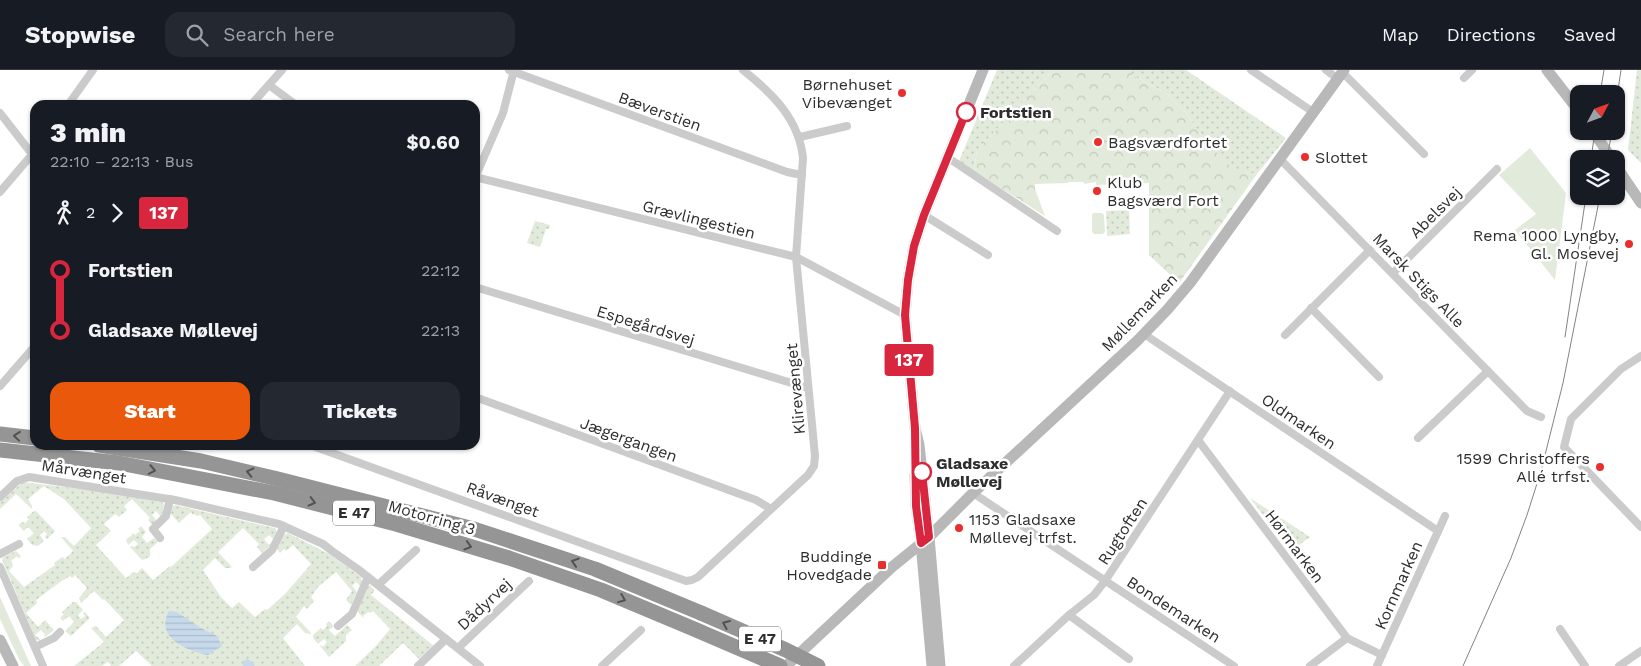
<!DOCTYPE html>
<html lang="en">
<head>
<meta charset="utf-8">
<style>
  body { margin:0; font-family:"Work Sans",sans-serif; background:#242831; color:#f1f3f6; height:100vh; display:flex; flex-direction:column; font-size:19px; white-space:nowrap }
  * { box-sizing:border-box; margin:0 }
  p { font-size:16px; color:#9ea1a6 }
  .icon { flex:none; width:28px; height:28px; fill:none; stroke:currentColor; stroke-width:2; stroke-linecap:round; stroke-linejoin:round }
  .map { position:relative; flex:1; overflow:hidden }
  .sheet { position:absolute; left:30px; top:30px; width:450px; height:350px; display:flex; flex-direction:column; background:#171b24; border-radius:15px; box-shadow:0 1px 4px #0004 }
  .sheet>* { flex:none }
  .badge { padding:0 10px; border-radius:4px; font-size:18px; line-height:32px }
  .needle { width:32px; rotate:49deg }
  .buttons { position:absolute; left:1570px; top:15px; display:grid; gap:10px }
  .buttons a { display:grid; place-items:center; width:55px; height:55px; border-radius:10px; background:#171b24; box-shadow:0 1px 4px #0004; font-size:25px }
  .map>.badge { position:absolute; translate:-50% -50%; box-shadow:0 0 0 2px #fff }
  .legs { display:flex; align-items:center; gap:8px; height:55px; padding:0 20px; font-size:16px }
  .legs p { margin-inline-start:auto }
  .overview { display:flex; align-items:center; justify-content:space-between; height:85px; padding:0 20px }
  h1 { font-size:28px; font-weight:800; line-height:38px }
  .button { display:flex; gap:10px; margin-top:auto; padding:10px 20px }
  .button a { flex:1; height:58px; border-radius:15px; background:#ea580c; color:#fff; font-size:20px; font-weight:800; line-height:58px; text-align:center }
  .button a+a { background:#242831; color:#f1f3f6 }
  ul { padding:0 20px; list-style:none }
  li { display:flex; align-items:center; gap:18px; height:60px; font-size:19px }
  li i { display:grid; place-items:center; width:8px; height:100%; margin:0 6px; background:currentColor }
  li i::after { content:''; width:12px; height:12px; margin:-6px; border:4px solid; border-radius:50%; background:#171b24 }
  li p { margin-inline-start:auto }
  li:first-child i { background:linear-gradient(#0000 50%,currentColor 0) }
  li:last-child i { background:linear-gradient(currentColor 50%,#0000 0) }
  header { display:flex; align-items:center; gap:30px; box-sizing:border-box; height:70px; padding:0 25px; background:#171b24; border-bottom:1px solid #363941 }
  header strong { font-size:24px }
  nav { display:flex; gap:28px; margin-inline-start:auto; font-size:18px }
  .search { width:350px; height:45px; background:#242831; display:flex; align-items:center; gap:12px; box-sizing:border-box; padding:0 18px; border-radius:15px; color:#9ea1a6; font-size:19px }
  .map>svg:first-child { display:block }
</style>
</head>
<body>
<header>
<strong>Stopwise</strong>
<div class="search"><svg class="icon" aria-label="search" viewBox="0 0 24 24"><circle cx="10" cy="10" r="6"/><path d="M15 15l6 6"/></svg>Search here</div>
<nav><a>Map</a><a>Directions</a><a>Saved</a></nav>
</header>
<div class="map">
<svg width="1641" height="596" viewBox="0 0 1641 596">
  <defs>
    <pattern id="forest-crowns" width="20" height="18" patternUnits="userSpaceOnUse" patternTransform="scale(1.25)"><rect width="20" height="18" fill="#e2ebdb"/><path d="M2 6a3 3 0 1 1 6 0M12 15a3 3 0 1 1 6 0" fill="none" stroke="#c2cabc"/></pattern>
    <pattern id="park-dots" width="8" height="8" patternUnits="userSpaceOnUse" patternTransform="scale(1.25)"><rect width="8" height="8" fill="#e2ebdb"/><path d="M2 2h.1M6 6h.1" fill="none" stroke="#c2cabc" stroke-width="1.8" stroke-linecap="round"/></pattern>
    <pattern id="water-rules" width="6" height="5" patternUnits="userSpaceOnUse" patternTransform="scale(1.25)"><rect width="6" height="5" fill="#c7daec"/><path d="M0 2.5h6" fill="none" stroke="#abbbcb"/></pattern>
  </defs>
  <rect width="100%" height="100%" fill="#fff"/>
  <g fill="#e2ebdb">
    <path d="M1530 78 1566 123 1555 210 1515 160 1536 144 1499 105Z"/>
    <path d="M1093 143H1102L1104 145 1105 162 1103 164H1094L1092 162V145Z"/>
    <path d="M0 527 31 596H24L19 589 0 549Z"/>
  </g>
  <path fill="url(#forest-crowns)" d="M1053 0H1129L1134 6 1166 23 1187 44 1205 71 1243 102 1257 104 1179 213 1149 185V113L1096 115V112L1084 114V112H1068V113L1035 114V119L1045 146 974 101 977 80Z"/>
  <g fill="url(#park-dots)">
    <path d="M997 0H1053L977 80 974 101 959 91Z"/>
    <path d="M1129 0H1186L1286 68 1257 104 1243 102 1229 95 1205 71 1187 44 1166 23 1134 6Z"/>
    <path d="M1637 0H1641V93L1628 80Z"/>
    <path d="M1129 140 1130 164 1107 166 1106 141Z"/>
    <path d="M535 151 550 155 549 159H546L540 177 527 173Z"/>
    <path d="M23 412 98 421 162 432 164 435 162 446 161 447 156 441 152 445 157 451 152 455 148 450 150 448 132 429 124 436 127 440 119 447 115 444 104 454 111 461 96 475 126 508 134 502 137 503 142 498 153 510 170 496 171 497 212 459 200 445 197 446 194 444 193 445 191 442 179 453 170 443 172 436 175 435 275 458 277 462 273 469 269 465 264 469 268 474H271L262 483 257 477 259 474 243 458 218 482 232 497 230 498H225L215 488 203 500 221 527 232 538 239 532 255 547 265 539 267 540 285 524 311 494 293 475 286 481 284 479 280 483 277 479 283 465 288 463 329 484 361 507 362 512 360 516 356 512 352 516 357 522 351 535 346 530 352 521 336 502 318 517 311 527 314 531 307 539 304 536 296 547 311 563 310 564 305 563 297 554 283 568 305 596H152L136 581 119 596H111L108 592 102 596H74L104 572 91 558 96 556 106 567 124 550 104 529 103 530 94 521 81 533 79 528 87 518 75 505 72 508 70 506 64 510H63L36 530 37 533 26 543 38 557 45 550 54 560 45 567 44 565 45 564 41 560 35 565 40 569V571L36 570 2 490 3 487 16 481 21 486 19 488 17 486 11 491 13 496 9 501 24 517 55 495 54 493 62 487 65 489 73 481 61 467H65L74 476 91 458 65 430 44 416 28 429 32 436V439L16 424 0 439V432Z"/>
    <path d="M1250 428 1310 467 1291 481Z"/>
    <path d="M34 441H36L55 461 47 469 45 467 47 464 44 461 40 465 44 471 38 476 32 475 27 469 34 463 28 457 24 461 18 455 23 452 25 453 29 449 27 447Z"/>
    <path d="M141 456 146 462 142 467 147 473 154 468 158 472 150 479V486L146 489 142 490 130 477 132 476 134 477 138 474 134 470 128 475 126 470 134 463 135 465 140 461 138 459Z"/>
    <path d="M371 515V517L375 520 371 525 434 576 419 589 403 573 379 596H355L375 577 390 559 373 541 370 543 368 542 363 546 364 549 357 541 368 516Z"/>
    <path d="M73 532H76L83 540 78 545 81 549 85 546 83 543 85 542 89 547V549L71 566 65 561 74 552 69 546 63 551 60 548 64 544 62 542Z"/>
    <path d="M329 551 334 556 329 560 335 566 347 555 352 560 346 565V571L329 587 320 576 321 575 323 577 327 572 324 569 318 574 313 568V565L321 558 323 560 327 556 326 554Z"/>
  </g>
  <path fill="url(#water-rules)" d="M169 541 177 542 201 558 217 566 222 576 208 585C188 581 154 568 169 541Z"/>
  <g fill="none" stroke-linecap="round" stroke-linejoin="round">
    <path stroke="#c7daec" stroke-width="9" d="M247 594 250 596"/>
    <g stroke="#cbcbcb" stroke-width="8">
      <path d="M509 0 787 102 802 105"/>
      <path d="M1251 0 1313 42"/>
      <path d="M1326 0 1337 8"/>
      <path d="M1342 2 1424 84"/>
      <path d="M1464 8 1472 0"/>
      <path d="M269 15 296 35"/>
      <path d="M68 35 93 0"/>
      <path d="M251 35 282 0"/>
      <path d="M0 43 35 88"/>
      <path d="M800 67 847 56"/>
      <path d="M947 87 1057 161"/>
      <path d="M1280 89 1527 341 1541 347"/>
      <path d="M475 107 796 187 905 245"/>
      <path d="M475 108 503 43 514 0"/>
      <path d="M0 122 35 81"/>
      <path d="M924 145 988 185"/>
      <path d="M1393 203 1497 99"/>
      <path d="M475 217 808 318"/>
      <path d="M1311 238 1379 307"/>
      <path d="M1144 264 1438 461"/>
      <path d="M1285 265 1370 180"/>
      <path d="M1641 286 1621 299 1571 349 1564 377 1641 457"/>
      <path d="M0 316 35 276"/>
      <path d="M475 327 756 430 771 439"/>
      <path d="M1418 368 1488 301"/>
      <path d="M1198 370 1347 568 1382 585"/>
      <path d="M310 375 686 511 692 510 698 507 808 405 814 396 815 386 796 187 803 88C799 49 772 23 743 0"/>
      <path d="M973 423 1234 596"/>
      <path d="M0 427 17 411 29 407 175 430 279 454 323 474 332 481 359 500 480 596"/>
      <path d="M160 468 153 459 166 446 170 429"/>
      <path d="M0 484 19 474"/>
      <path d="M0 497 43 596"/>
      <path d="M253 497 272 480 284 456"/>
      <path d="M378 515 416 480"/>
      <path d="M1069 545 1129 589"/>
      <path d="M338 556 352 544 368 507"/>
      <path d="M1560 559 1585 596"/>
      <path d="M35 577 54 568 60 562"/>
      <path d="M458 578 529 511"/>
      <path d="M418 596 446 569"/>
      <path d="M602 596 641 560"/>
      <path d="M1014 596 1069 545 1094 525 1105 511 1230 321"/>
      <path d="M1310 596 1347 568"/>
      <path d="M1377 596 1445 446"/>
      <path d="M1619 596 1641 581"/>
    </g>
    <g stroke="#b8b8b8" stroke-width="11">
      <path d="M1547 0 1579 41"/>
      <path d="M1593 61 1612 89"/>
      <path d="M1616 96 1641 133"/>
      <path d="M915 405 916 436 921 473 932 596"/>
      <path d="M0 570 13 596"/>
      <path d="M786 596 892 497 929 467 973 423 1137 271 1167 240 1190 213 1344 0"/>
      <path d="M940 596 929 467 919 375 915 358 905 245 908 210 914 176 924 145 983 0"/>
    </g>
    <g stroke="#959595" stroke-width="15">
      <path d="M0 364 35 368"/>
      <path d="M99 375 201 391 278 409 474 459 595 499 701 543"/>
      <path d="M0 380 119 393 274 423 396 454 509 488 601 520 694 559 780 596"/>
    </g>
    <g stroke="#838383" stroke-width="1">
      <path d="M1600 24 1604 0"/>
      <path d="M1616 34 1621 0"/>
      <path d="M1591 89 1595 61"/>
      <path d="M1607 89 1612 61"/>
      <path d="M1565 267 1586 126"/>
      <path d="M1463 596 1511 488 1527 445 1541 401 1563 313 1600 126"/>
    </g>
    <path stroke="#959595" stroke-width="15" d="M701 543 786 580 818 596"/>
  </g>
  <defs><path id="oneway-chevron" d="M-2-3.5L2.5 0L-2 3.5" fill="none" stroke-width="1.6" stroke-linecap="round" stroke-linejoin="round" transform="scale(1.25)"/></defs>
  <g stroke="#525252">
    <use href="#oneway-chevron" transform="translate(17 366) rotate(-174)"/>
    <use href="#oneway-chevron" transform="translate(152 400) rotate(11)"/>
    <use href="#oneway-chevron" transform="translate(250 402) rotate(-167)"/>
    <use href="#oneway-chevron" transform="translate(312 432) rotate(14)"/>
    <use href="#oneway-chevron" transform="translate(468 476) rotate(17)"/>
    <use href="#oneway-chevron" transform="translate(575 492) rotate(-162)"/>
    <use href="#oneway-chevron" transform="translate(622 529) rotate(22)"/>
    <use href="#oneway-chevron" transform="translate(726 554) rotate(-157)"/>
  </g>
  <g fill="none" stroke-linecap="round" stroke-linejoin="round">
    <g stroke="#fff" stroke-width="11">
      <path id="line-1" d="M922 402 929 467 921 473 916 436 915 358 905 245 908 210 914 176 924 145 966 42"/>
    </g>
    <use href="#line-1" stroke="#d7263d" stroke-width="8"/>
  </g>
  <g fill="#e7302d" stroke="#fff" stroke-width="2">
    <circle cx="902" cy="23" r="5"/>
    <circle cx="1098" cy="72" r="5"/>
    <circle cx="1305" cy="87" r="5"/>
    <circle cx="1097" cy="121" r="5"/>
    <circle cx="1629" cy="174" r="5"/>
    <circle cx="1600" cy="397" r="5"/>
    <circle cx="959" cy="458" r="5"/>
    <rect x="877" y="490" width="10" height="10" rx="2.5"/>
  </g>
  <g fill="#fff" stroke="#d7263d" stroke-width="2.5">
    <circle cx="966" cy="42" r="9"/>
    <circle cx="922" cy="402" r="9"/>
  </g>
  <g text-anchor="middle" stroke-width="5" stroke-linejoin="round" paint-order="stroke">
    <g fill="#fff" stroke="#6d6d6d" stroke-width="1">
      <rect x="333" y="430.5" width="42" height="25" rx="4"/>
      <rect x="739" y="556.5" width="42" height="25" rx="4"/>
    </g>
    <g font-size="15" font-weight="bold" fill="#2e2e2e">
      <text x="354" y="448">E 47</text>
      <text x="760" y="574">E 47</text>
    </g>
    <g font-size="16" fill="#2e2e2e" stroke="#fff" text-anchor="end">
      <text x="892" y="20">Børnehuset<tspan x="892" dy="18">Vibevænget</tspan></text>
      <text x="1108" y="78" text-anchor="start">Bagsværdfortet</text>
      <text x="1315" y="93" text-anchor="start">Slottet</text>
      <text x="1107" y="118" text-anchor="start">Klub<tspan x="1107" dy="18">Bagsværd Fort</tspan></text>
      <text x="1619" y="171">Rema 1000 Lyngby,<tspan x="1619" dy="18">Gl. Mosevej</tspan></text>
      <text x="1590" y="394">1599 Christoffers<tspan x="1590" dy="18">Allé trfst.</tspan></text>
      <text x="969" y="455" text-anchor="start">1153 Gladsaxe<tspan x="969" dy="18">Møllevej trfst.</tspan></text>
      <text x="872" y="492">Buddinge<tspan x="872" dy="18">Hovedgade</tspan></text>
    </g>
    <g font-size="16" fill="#2e2e2e" stroke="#fff">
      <text transform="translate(660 41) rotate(20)" y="6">Bæverstien</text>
      <text transform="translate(1435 142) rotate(-45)" y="6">Abelsvej</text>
      <text transform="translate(699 149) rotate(14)" y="6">Grævlingestien</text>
      <text transform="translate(1419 210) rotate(46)" y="6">Marsk Stigs Alle</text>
      <text transform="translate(1139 242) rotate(-46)" y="6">Møllemarken</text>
      <text transform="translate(646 255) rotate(17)" y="6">Espegårdsvej</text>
      <text transform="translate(795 319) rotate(-95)" y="6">Klirevænget</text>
      <text transform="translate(1299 351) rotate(34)" y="6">Oldmarken</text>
      <text transform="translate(629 369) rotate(20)" y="6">Jægergangen</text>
      <text transform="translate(84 401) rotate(9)" y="6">Mårvænget</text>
      <text transform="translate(503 429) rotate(20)" y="6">Råvænget</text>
      <text transform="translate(432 447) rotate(16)" y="6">Motorring 3</text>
      <text transform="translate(1122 461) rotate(-57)" y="6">Rugtoften</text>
      <text transform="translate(1295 476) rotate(53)" y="6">Hørmarken</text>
      <text transform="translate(1398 515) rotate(-66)" y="6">Kornmarken</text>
      <text transform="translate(484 534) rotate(-43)" y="6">Dådyrvej</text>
      <text transform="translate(1174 539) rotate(33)" y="6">Bondemarken</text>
    </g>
    <g font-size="16" font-weight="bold" fill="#2e2e2e" stroke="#fff" text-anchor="start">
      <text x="980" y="48">Fortstien</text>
      <text x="936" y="399">Gladsaxe<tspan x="936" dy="18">Møllevej</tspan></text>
    </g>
  </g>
</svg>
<div class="buttons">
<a><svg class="needle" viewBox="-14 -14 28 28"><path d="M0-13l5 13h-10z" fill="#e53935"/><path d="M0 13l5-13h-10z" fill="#9ea1a6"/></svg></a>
<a><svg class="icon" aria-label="layers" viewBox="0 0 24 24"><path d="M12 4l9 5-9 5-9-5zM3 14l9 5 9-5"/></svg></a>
</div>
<b class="badge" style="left:909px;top:290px;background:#d7263d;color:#fff">137</b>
<section class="sheet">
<div class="overview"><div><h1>3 min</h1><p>22:10 – 22:13 · Bus</p></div><b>$0.60</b></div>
<div class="legs"><svg class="icon" aria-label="walk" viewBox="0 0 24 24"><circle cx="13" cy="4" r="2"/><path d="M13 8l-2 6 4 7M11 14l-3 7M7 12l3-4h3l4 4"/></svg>2<svg class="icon" aria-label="forward" viewBox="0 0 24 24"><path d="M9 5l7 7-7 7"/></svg><b class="badge" style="background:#d7263d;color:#fff">137</b></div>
<ul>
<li><i style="color:#d7263d"></i><b>Fortstien</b><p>22:12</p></li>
<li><i style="color:#d7263d"></i><b>Gladsaxe Møllevej</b><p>22:13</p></li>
</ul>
<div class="button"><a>Start</a><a>Tickets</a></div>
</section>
</div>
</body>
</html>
